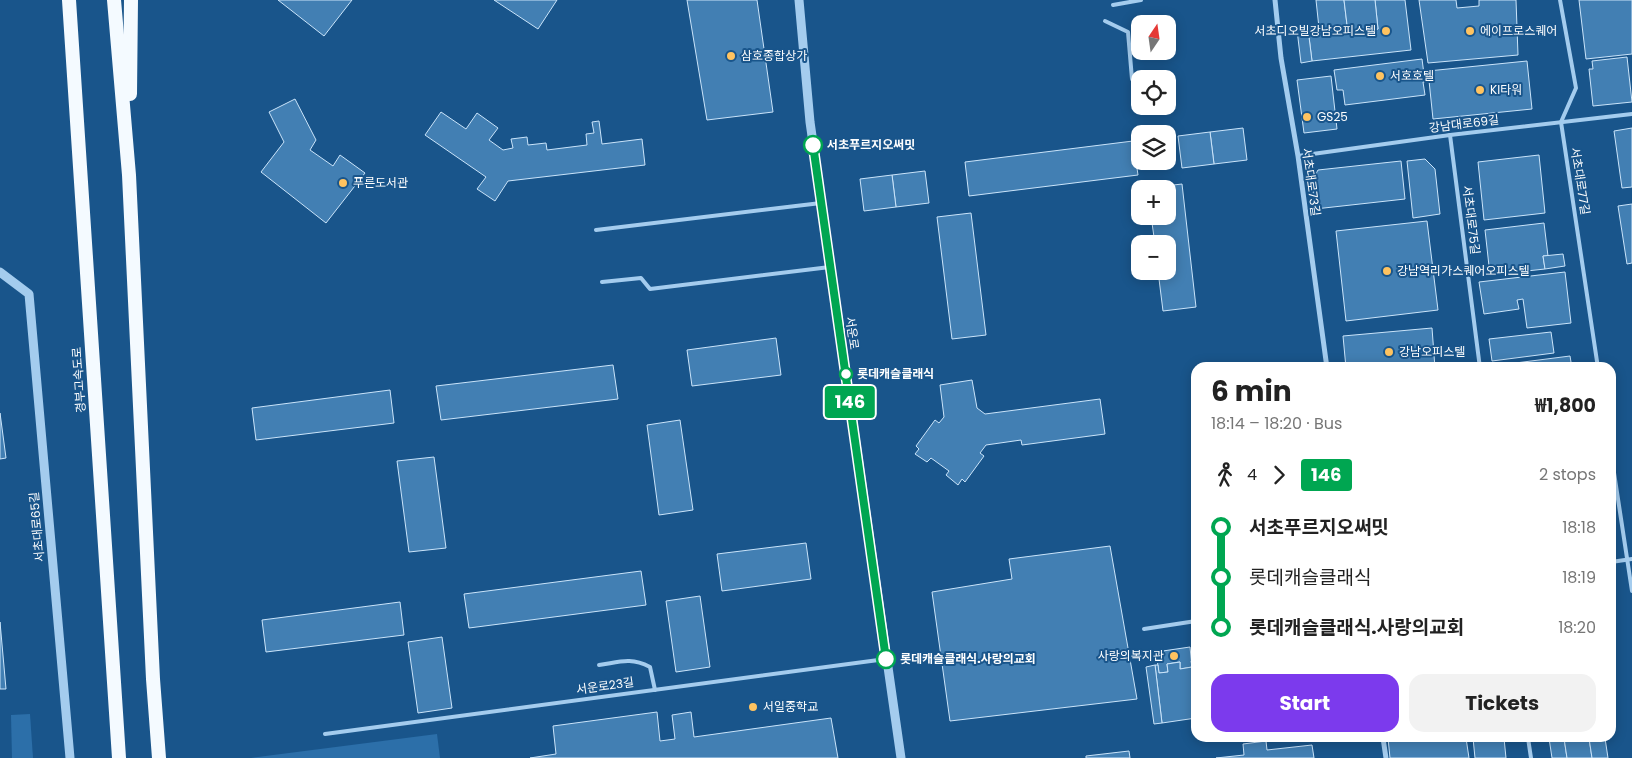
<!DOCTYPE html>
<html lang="en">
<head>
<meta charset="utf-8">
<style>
  body { margin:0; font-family:Poppins,"Noto Sans KR",sans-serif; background:#f2f2f2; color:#222; height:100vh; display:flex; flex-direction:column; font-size:19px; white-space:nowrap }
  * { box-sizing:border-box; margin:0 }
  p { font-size:16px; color:#767676 }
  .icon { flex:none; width:28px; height:28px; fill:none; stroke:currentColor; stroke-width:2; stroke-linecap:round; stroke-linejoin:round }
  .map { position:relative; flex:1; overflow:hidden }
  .drawer { position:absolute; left:1191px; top:362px; width:425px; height:380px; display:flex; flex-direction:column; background:#fff; border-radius:15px; box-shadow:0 2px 12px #0003 }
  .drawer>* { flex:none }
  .badge { padding:0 10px; border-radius:4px; font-size:18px; line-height:32px }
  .needle { width:32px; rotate:13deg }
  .fabs { position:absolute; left:1131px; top:15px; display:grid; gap:10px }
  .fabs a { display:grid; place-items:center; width:45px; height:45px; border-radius:10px; background:#fff; box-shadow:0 2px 12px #0003; font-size:25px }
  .map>.badge { position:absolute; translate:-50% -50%; box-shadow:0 0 0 2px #fff }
  .legs { display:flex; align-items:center; gap:8px; height:55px; padding:0 20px; font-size:16px }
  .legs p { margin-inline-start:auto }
  .overview { display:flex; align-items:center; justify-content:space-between; height:85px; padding:0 20px }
  h1 { font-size:28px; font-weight:700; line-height:38px }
  .primary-button { display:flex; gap:10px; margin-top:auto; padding:10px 20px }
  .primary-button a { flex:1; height:58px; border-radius:15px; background:#7c3aed; color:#fff; font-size:20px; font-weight:700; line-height:58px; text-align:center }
  .primary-button a+a { background:#f2f2f2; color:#222 }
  ul { padding:0 20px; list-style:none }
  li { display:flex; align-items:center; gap:18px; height:50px; font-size:19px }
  li i { display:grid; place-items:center; width:8px; height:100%; margin:0 6px; background:currentColor }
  li i::after { content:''; width:12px; height:12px; margin:-6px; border:4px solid; border-radius:50%; background:#fff }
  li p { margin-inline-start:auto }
  li:first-child i { background:linear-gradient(#0000 50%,currentColor 0) }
  li:last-child i { background:linear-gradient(currentColor 50%,#0000 0) }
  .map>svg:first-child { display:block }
</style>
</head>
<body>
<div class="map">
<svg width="1632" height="758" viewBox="0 0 1632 758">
  <rect width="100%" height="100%" fill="#19558b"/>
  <g fill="#2c6fa9">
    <path d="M30 714 33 758H12L11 715Z"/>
    <path d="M437 734 440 758H251Z"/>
  </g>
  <g fill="#427fb3" stroke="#cae4fa">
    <path d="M278 0H352L324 36Z"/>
    <path d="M494 0H557L538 29Z"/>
    <path d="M687 0H757L773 112 707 120Z"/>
    <path d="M1316 0H1344L1348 33 1378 29 1375 0H1405L1411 50 1312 61 1308 29 1319 28Z"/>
    <path d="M1344 0H1375L1378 29 1348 33Z"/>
    <path d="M1419 0H1456L1457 8 1479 6V0H1516L1518 55 1428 63Z"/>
    <path d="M1579 0H1632V54L1586 59Z"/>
    <path d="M1308 29 1312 61 1301 63 1297 30Z"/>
    <path d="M1627 57 1632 102 1593 106 1589 69H1593L1592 61Z"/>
    <path d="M1422 59 1425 82H1423L1425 95 1345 105 1343 90H1337L1334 70Z"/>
    <path d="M1527 61 1532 109 1433 119 1428 71Z"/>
    <path d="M1331 76 1337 129 1304 133 1297 80Z"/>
    <path d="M295 99 316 140 310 150 333 166 340 155 365 173 326 223 261 172 284 142 269 112Z"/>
    <path d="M441 112 466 129 477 113 498 128 489 140 503 150 513 148 511 139 527 137 528 145 546 143 547 150 587 145 586 134 594 133 592 122 599 121 602 144 642 139 645 165 508 181 495 201 477 189 486 177 425 135Z"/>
    <path d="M1243 128 1247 160 1214 164 1210 132Z"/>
    <path d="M1632 128V187L1622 188 1614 131Z"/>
    <path d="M1210 132 1214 164 1182 168 1178 136Z"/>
    <path d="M1133 141 1138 175 969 196 965 162Z"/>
    <path d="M1539 155 1545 213 1484 220 1478 162Z"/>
    <path d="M1425 159 1435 169 1440 214 1413 218 1407 161Z"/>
    <path d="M1401 161 1405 199 1315 209 1312 181 1318 170Z"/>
    <path d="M925 171 929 203 896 207 892 175Z"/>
    <path d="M892 175 896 207 864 211 860 179Z"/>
    <path d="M1182 184 1196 307 1163 311 1158 271H1168V244H1155L1151 216H1168V189L1148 188Z"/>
    <path d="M1632 204V263L1627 264 1618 206Z"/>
    <path d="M971 213 986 335 952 339 937 217Z"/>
    <path d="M1427 221 1438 310 1346 321 1336 231Z"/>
    <path d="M1544 223 1548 256H1543L1545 269 1490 275 1485 230Z"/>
    <path d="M1563 254 1565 266 1545 269 1543 256Z"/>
    <path d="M1565 272 1571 323 1527 328 1523 299 1517 300 1519 309 1484 314 1479 282Z"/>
    <path d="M1432 328 1435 368H1346L1343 336Z"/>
    <path d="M1551 332 1554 353 1492 361 1489 339Z"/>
    <path d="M776 338 781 375 692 386 687 350Z"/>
    <path d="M1570 356 1572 368H1500V365Z"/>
    <path d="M613 365 618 399 441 420 436 386Z"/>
    <path d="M972 380 977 408 985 414 1100 399 1105 434 1022 445 1021 440 986 445 980 453 984 456 965 482 962 479 958 485 946 475 949 471 931 458 927 462 915 454 919 449 916 446 935 420 939 423 944 417 940 385Z"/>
    <path d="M390 390 394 423 256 440 252 408Z"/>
    <path d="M0 413 6 458 0 459Z"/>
    <path d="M680 420 693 510 659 515 647 425Z"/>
    <path d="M434 457 446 548 409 552 397 461Z"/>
    <path d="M806 543 811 579 722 591 717 554Z"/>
    <path d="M1110 546 1137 699 950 721 932 592 1012 579 1009 559Z"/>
    <path d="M641 571 646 605 469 628 464 594Z"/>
    <path d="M700 596 710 667 676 672 666 601Z"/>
    <path d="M400 602 404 635 266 652 262 620Z"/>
    <path d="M0 622 6 689H0Z"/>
    <path d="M442 637 452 708 418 713 408 642Z"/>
    <path d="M1190 647 1192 667 1180 669V662L1167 664 1168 672 1159 673 1156 652Z"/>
    <path d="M1191 661H1196V718L1162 723 1155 665H1158L1159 673 1168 672 1167 664 1180 662V669L1192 667Z"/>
    <path d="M1155 665 1162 723 1154 724 1146 667Z"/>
    <path d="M657 712 660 741 675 739 672 715 691 712 694 737 831 718 838 758H530L556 754 553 726Z"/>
    <path d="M1388 738H1466L1469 758H1390Z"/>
    <path d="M1473 738H1504L1506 758H1475Z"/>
    <path d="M1549 738H1564L1567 758H1552Z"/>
    <path d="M1564 738H1589L1592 758H1567Z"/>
    <path d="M1589 738H1605L1608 758H1592Z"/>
    <path d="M1266 741 1267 750 1312 745 1314 758H1216L1244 755 1243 744Z"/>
    <path d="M1129 751 1130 758H1086V756Z"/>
  </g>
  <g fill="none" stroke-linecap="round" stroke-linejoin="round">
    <g stroke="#a4ccee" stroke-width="4">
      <path d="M1560 0 1576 88 1561 122 1598 368"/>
      <path d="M1113 5 1141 0"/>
      <path d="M1105 21 1128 32 1132 79"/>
      <path d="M1450 135 1480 368"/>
      <path d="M1298 156 1450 135 1632 114"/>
      <path d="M596 230 821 203"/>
      <path d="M602 282 641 278 650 289 830 267"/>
      <path d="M1611 453 1632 591"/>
      <path d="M1611 562 1632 559"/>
      <path d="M1144 629 1196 621"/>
      <path d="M599 665C620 662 630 657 650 667L655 690"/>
      <path d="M325 734 886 659"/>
      <path d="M1528 738 1531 758"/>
    </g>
    <g stroke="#a4ccee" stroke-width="5">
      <path d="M1275 0 1281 58 1298 156 1327 368"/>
      <path d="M1383 738 1386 758"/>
    </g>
    <g stroke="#a4ccee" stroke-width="9">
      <path d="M799 0 810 122 901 758"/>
      <path d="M0 272 29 294 70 758"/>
    </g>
    <g stroke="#f4faff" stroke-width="14">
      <path d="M69 0 119 758"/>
      <path d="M114 0 129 175 153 679 159 758"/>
      <path d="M130 94 131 0"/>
    </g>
  </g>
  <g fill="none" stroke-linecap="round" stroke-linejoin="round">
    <g stroke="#fff" stroke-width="11">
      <path id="line-1" d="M813 145 886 659"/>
    </g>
    <use href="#line-1" stroke="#00a651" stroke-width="8"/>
  </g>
  <g fill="#ffc360" stroke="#19558b" stroke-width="2">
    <circle cx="1386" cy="31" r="5"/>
    <circle cx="1470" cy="31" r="5"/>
    <circle cx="731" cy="56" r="5"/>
    <circle cx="1380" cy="76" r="5"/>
    <circle cx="1480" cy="90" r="5"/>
    <circle cx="1307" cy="117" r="5"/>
    <circle cx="343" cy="183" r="5"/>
    <circle cx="1387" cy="271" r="5"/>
    <circle cx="1389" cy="352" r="5"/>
    <circle cx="1174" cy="656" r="5"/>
    <circle cx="753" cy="707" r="5"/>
  </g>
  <g fill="#fff" stroke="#00a651" stroke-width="2.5">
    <circle cx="813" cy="145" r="9"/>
    <circle cx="846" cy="374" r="6"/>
    <circle cx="886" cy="659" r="9"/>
  </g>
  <g text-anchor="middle" stroke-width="4" stroke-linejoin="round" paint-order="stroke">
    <g font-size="12" fill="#fff" stroke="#19558b" text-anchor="start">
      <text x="1376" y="35" text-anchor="end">서초디오빌강남오피스텔</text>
      <text x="1480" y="35">에이프로스퀘어</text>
      <text x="741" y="60">삼호종합상가</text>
      <text x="1390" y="80">서호호텔</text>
      <text x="1490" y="94">KI타워</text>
      <text x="1317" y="121">GS25</text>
      <text x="353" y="187">푸른도서관</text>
      <text x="1397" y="275">강남역리가스퀘어오피스텔</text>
      <text x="1399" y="356">강남오피스텔</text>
      <text x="1164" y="660" text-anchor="end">사랑의복지관</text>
      <text x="763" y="711">서일중학교</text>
    </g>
    <g font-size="12" fill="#fff" stroke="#19558b">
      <text transform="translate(1464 124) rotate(-7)" y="4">강남대로69길</text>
      <text transform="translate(1580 181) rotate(81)" y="4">서초대로77길</text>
      <text transform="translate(1311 182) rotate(82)" y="4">서초대로73길</text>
      <text transform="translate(1471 220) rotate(83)" y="4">서초대로75길</text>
      <text transform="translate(852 333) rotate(82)" y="4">서운로</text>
      <text transform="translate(79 380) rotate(-94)" y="4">경부고속도로</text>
      <text transform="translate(37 527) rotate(-95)" y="4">서초대로65길</text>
      <text transform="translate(605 686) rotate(-8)" y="4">서운로23길</text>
    </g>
    <g font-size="12" font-weight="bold" fill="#fff" stroke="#19558b" text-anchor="start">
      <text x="827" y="149">서초푸르지오써밋</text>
      <text x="857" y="378">롯데캐슬클래식</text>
      <text x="900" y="663">롯데캐슬클래식.사랑의교회</text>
    </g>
  </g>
</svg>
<div class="fabs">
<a><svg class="needle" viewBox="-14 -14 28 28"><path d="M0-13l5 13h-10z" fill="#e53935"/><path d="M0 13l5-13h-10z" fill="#767676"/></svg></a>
<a><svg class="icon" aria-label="locate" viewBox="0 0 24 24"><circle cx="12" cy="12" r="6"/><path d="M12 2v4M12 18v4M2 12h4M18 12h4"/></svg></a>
<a><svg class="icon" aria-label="layers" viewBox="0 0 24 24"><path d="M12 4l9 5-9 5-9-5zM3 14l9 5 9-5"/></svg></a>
<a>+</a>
<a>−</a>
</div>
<b class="badge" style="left:850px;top:402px;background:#00a651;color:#fff">146</b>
<section class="drawer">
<div class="overview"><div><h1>6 min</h1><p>18:14 – 18:20 · Bus</p></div><b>₩1,800</b></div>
<div class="legs"><svg class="icon" aria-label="walk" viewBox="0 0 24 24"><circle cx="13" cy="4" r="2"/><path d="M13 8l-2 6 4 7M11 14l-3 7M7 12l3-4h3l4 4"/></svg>4<svg class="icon" aria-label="forward" viewBox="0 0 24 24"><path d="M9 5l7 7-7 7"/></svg><b class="badge" style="background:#00a651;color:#fff">146</b><p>2 stops</p></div>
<ul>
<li><i style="color:#00a651"></i><b>서초푸르지오써밋</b><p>18:18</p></li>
<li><i style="color:#00a651"></i><span>롯데캐슬클래식</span><p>18:19</p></li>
<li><i style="color:#00a651"></i><b>롯데캐슬클래식.사랑의교회</b><p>18:20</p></li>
</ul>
<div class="primary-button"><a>Start</a><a>Tickets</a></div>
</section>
</div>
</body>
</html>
